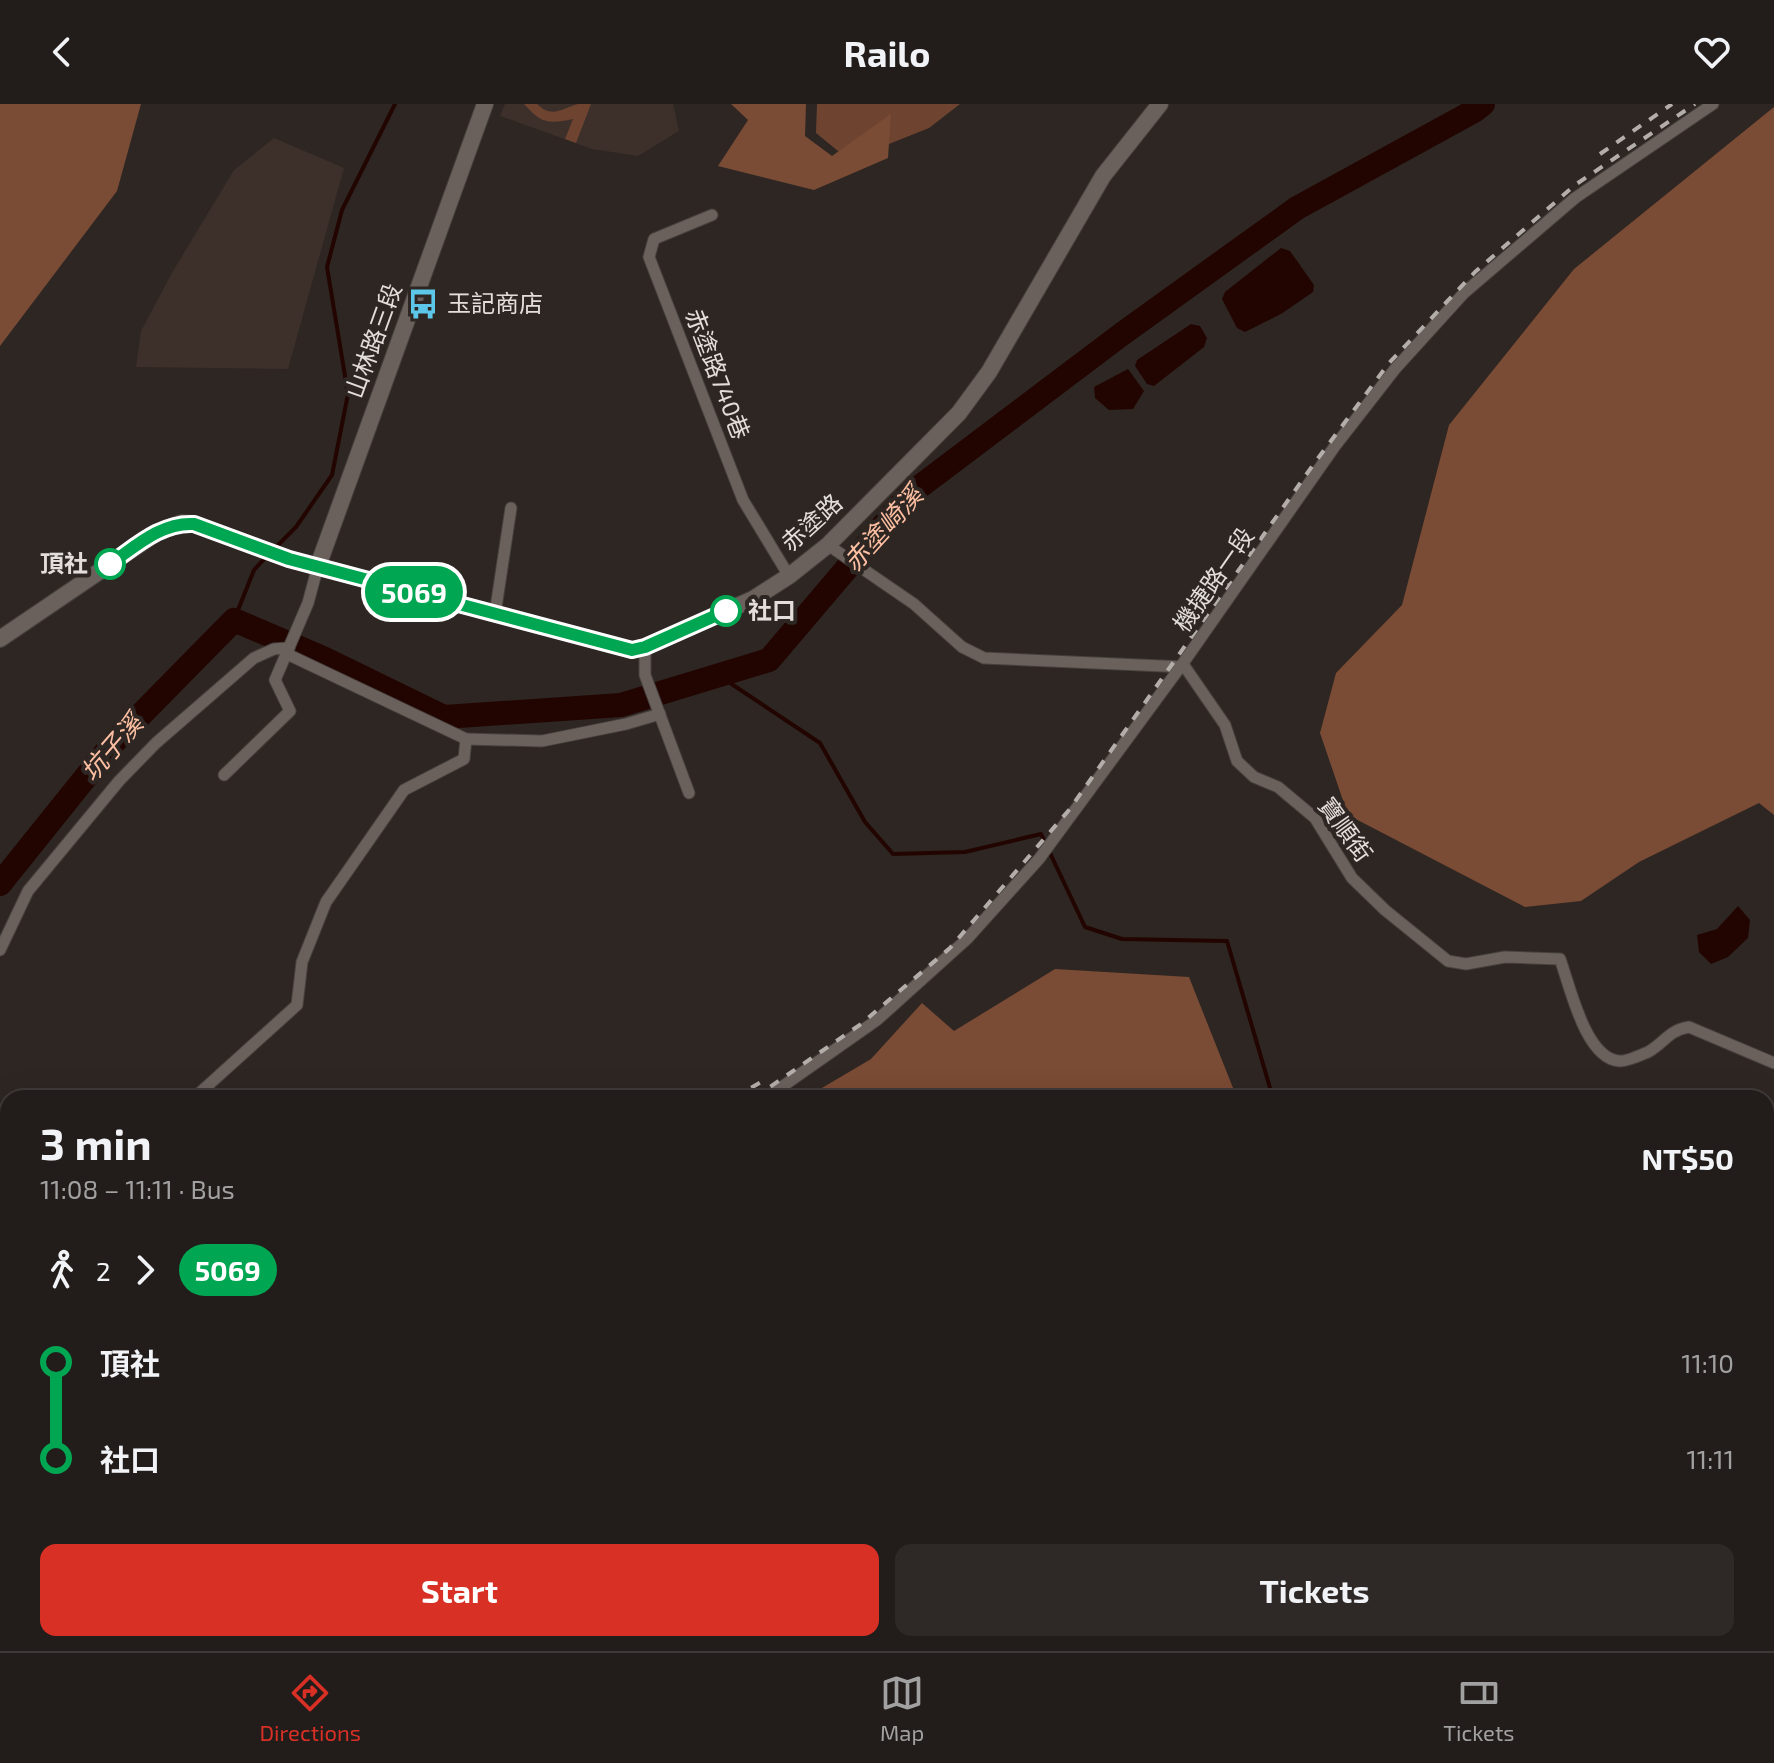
<!DOCTYPE html>
<html lang="en">
<head>
<meta charset="utf-8">
<style>
  body { margin:0; font-family:"Exo 2","Noto Sans TC",sans-serif; background:#2e2927; color:#f1f3f6; height:100vh; display:flex; flex-direction:column; font-size:30px; white-space:nowrap }
  * { box-sizing:border-box; margin:0 }
  p { font-size:26px; color:#a2a1a2 }
  .icon { flex:none; width:44px; height:44px; fill:none; stroke:currentColor; stroke-width:2; stroke-linecap:round; stroke-linejoin:round }
  .map { position:relative; flex:1; overflow:hidden }
  .side { position:absolute; left:0px; top:986px; width:1774px; height:562px; display:flex; flex-direction:column; background:#221c1a; border-radius:24px 24px 0 0; box-shadow:0 8px 32px #0002,0 0 0 2px #3f3a39 }
  .side>* { flex:none }
  .badge { padding:0 16px; border-radius:26px; font-size:28px; line-height:52px }
  .map>.badge { position:absolute; translate:-50% -50%; box-shadow:0 0 0 4px #fff }
  .legs { display:flex; align-items:center; gap:12px; height:88px; padding:0 40px; font-size:26px }
  .legs p { margin-inline-start:auto }
  .headline { display:flex; align-items:center; justify-content:space-between; height:136px; padding:0 40px }
  h1 { font-size:44px; font-weight:700; line-height:60px }
  .cta { display:flex; gap:16px; margin-top:auto; padding:16px 40px }
  .cta a { flex:1; height:92px; border-radius:16px; background:#d93025; color:#fff; font-size:32px; font-weight:700; line-height:92px; text-align:center }
  .cta a+a { background:#2e2927; color:#f1f3f6 }
  ul { padding:0 40px; list-style:none }
  li { display:flex; align-items:center; gap:28px; height:96px; font-size:30px }
  li i { display:grid; place-items:center; width:12px; height:100%; margin:0 10px; background:currentColor }
  li i::after { content:''; width:20px; height:20px; margin:-10px; border:6px solid; border-radius:50%; background:#221c1a }
  li p { margin-inline-start:auto }
  li:first-child i { background:linear-gradient(#0000 50%,currentColor 0) }
  li:last-child i { background:linear-gradient(currentColor 50%,#0000 0) }
  header { display:flex; justify-content:space-between; align-items:center; height:104px; padding:0 40px; background:#221c1a; font-size:36px; font-weight:700 }
  .tab-bar { display:flex; justify-content:space-around; align-items:center; height:112px; border-top:2px solid #3f3a39; background:#221c1a; font-size:22px; color:#a2a1a2 }
  .tab-bar a { display:grid; justify-items:center; gap:4px }
  .tab-bar .active { color:#d93025 }
  .map>svg:first-child { display:block }
</style>
</head>
<body>
<header><svg class="icon" aria-label="back" viewBox="0 0 24 24"><path d="M15 5l-7 7 7 7"/></svg>Railo<svg class="icon" aria-label="heart" viewBox="0 0 24 24"><path d="M12 20l-8-8c-3-5 5-10 8-4 3-6 11-1 8 4z"/></svg></header>
<div class="map">
<svg width="1774" height="1547" viewBox="0 0 1774 1547">
  <rect width="100%" height="100%" fill="#2e2622"/>
  <g fill="#3d302a">
    <path d="M505 0H673L679 27 638 52 592 45 500 12Z"/>
    <path d="M274 34 344 64 288 265 136 263 141 227 173 167 234 66Z"/>
  </g>
  <g fill="#6e4430">
    <path d="M524 0H537C552 15 563 4 578 0 582 0 587 0 591 0L576 39 565 35 573 15C548 20 542 20 524 0Z"/>
    <path d="M817 0H960L929 24 849 56 816 29Z"/>
    <path d="M1766 1259H1774V1547H1335L1337 1540H1766Z"/>
    <path d="M309 1540H485L489 1547H314Z"/>
    <path d="M536 1540H608L609 1547H540Z"/>
  </g>
  <g fill="#7a4b35">
    <path d="M0 0H141L117 87 0 242Z"/>
    <path d="M731 0H806L805 32 832 52 891 10 888 54 814 86 718 62 748 16Z"/>
    <path d="M1774 3V711L1759 699 1639 758 1581 797 1525 803 1348 711 1320 629 1336 569 1402 501 1449 321 1574 165Z"/>
    <path d="M1055 865 1189 873 1237 994H805L871 955 922 899 954 927Z"/>
    <path d="M1766 1198 1774 1202V1336L1766 1337Z"/>
    <path d="M615 1540H1399L1400 1541 1395 1547H616Z"/>
  </g>
  <g fill="#220500">
    <path d="M1281 144 1290 147 1314 181 1313 188 1281 210 1245 228 1237 224 1222 195 1225 188Z"/>
    <path d="M1191 220 1200 222 1207 234 1204 243 1154 282 1147 280 1135 262 1137 256Z"/>
    <path d="M1128 265 1144 287 1133 305 1109 306 1095 294 1094 283Z"/>
    <path d="M1738 802 1750 816 1748 834 1728 853 1711 860 1699 848 1697 831 1717 825Z"/>
  </g>
  <g fill="none" stroke-linecap="round" stroke-linejoin="round">
    <g stroke="#220500" stroke-width="4">
      <path d="M275 444 296 423 332 371 348 290 327 163 342 106 395 0"/>
      <path d="M234 516 254 466 266 453"/>
      <path d="M718 571 820 639 865 718 893 750 965 748 1041 730 1085 823 1122 835 1227 837 1273 994"/>
      <path d="M1766 1023 1774 1004"/>
    </g>
    <path stroke="#220500" stroke-width="24" d="M0 780 114 638 234 516 323 554 444 613 621 601 769 556 910 390 1122 230 1297 104 1474 7 1483 0"/>
    <g stroke="#47413e" stroke-width="13">
      <g id="street">
        <path d="M712 111 654 135 649 153 743 396 789 472"/>
        <path d="M828 441 914 500 962 543 984 554 1185 563 1225 621 1237 657 1254 673 1278 683 1315 714 1352 774 1385 806 1448 857 1466 860 1505 853 1560 855C1570 882 1585 954 1619 957 1626 958 1641 951 1648 948 1664 939 1669 926 1689 923L1774 959"/>
        <path d="M495 510 511 404"/>
        <path d="M645 543V571L689 689"/>
        <path d="M287 550 466 635"/>
        <path d="M224 671 290 607 275 576 308 499 318 462"/>
        <path d="M0 846 28 787 119 677 156 639 254 554 274 545 289 544"/>
        <path d="M194 994 297 901 302 858 326 798 404 686 464 655 466 635 542 637 626 620 660 610"/>
        <path d="M766 994 877 916 967 835 1039 755 1181 562 1335 342 1395 265 1464 189 1575 94 1713 0"/>
        <path d="M0 1222 8 1213"/>
        <path d="M0 1370 8 1363"/>
        <path d="M201 1547 205 1540"/>
      </g>
    </g>
    <g stroke="#47413e" stroke-width="18">
      <g id="secondary">
        <path d="M318 462 485 0"/>
        <path d="M0 535 156 429 181 419 194 420 289 455 632 546 645 543 753 495 789 472 828 441 959 309 989 268 1103 72 1160 0"/>
      </g>
    </g>
    <use href="#street" stroke="#6a615d" stroke-width="11"/>
    <use href="#secondary" stroke="#6a615d" stroke-width="16"/>
    <g stroke="#b4aeab" stroke-width="4" stroke-dasharray="10 10" stroke-linecap="butt">
      <path d="M1600 50 1672 0"/>
      <path d="M734 994 761 978"/>
      <path d="M754 994 861 920 950 844 1069 706 1313 361 1389 259 1475 168 1575 81 1695 0"/>
      <path d="M0 1347 8 1340"/>
    </g>
  </g>
  <g fill="none" stroke-linecap="round" stroke-linejoin="round">
    <g stroke="#fff" stroke-width="18">
      <path id="line-1" d="M110 460C135 443 161 418 194 420L289 455 632 546 645 543 726 507"/>
    </g>
    <use href="#line-1" stroke="#00a651" stroke-width="12"/>
  </g>
  <defs>
    <g id="bus-bare" transform="scale(2.4)"><path d="M-5-6H5V4H4V6H2V4H-2V6H-4V4H-5ZM-3.5-4V0h7V-4ZM-3.5 1.2v1.5H-2V1.2ZM2 1.2v1.5H3.5V1.2Z" fill="#5cc7e8" stroke="#2e2622" stroke-width="2.5" paint-order="stroke"/></g>
  </defs>
  <g fill-rule="evenodd">
    <use href="#bus-bare" x="423" y="200"/>
  </g>
  <g fill="#fff" stroke="#00a651" stroke-width="4">
    <circle cx="110" cy="460" r="14"/>
    <circle cx="726" cy="507" r="14"/>
  </g>
  <g text-anchor="middle" stroke-width="8" stroke-linejoin="round" paint-order="stroke">
    <g font-size="24" fill="#e3dedb" stroke="#2e2622" text-anchor="start">
      <text x="447" y="208">玉記商店</text>
    </g>
    <g font-size="24" fill="#e3dedb" stroke="#2e2622">
      <text transform="translate(374 237) rotate(-70)" y="8">山林路三段</text>
      <text transform="translate(717 270) rotate(69)" y="8">赤塗路740巷</text>
      <text transform="translate(812 419) rotate(-42)" y="8">赤塗路</text>
      <text transform="translate(1214 476) rotate(-55)" y="8">機捷路一段</text>
      <text transform="translate(1345 726) rotate(54)" y="8">寶順街</text>
    </g>
    <g font-size="24" font-weight="bold" fill="#e3dedb" stroke="#2e2622" text-anchor="end">
      <text x="88" y="468">頂社</text>
      <text x="748" y="515" text-anchor="start">社口</text>
    </g>
    <g font-size="26" font-style="italic" fill="#fdbfa2" stroke="#2e2622">
      <text transform="translate(883 425) rotate(-48)" y="9">赤塗崎溪</text>
      <text transform="translate(112 644) rotate(-49)" y="9">坑子溪</text>
    </g>
  </g>
</svg>
<b class="badge" style="left:414px;top:488px;background:#00a651;color:#fff">5069</b>
<section class="side">
<div class="headline"><div><h1>3 min</h1><p>11:08 – 11:11 · Bus</p></div><b>NT$50</b></div>
<div class="legs"><svg class="icon" aria-label="walk" viewBox="0 0 24 24"><circle cx="13" cy="4" r="2"/><path d="M13 8l-2 6 4 7M11 14l-3 7M7 12l3-4h3l4 4"/></svg>2<svg class="icon" aria-label="forward" viewBox="0 0 24 24"><path d="M9 5l7 7-7 7"/></svg><b class="badge" style="background:#00a651;color:#fff">5069</b></div>
<ul>
<li><i style="color:#00a651"></i><b>頂社</b><p>11:10</p></li>
<li><i style="color:#00a651"></i><b>社口</b><p>11:11</p></li>
</ul>
<div class="cta"><a>Start</a><a>Tickets</a></div>
</section>
</div>
<nav class="tab-bar">
<a class="active"><svg class="icon" aria-label="directions" viewBox="0 0 24 24"><path d="M12 3l9 9-9 9-9-9zM9 14v-3h6M13 9l2 2-2 2"/></svg>Directions</a>
<a><svg class="icon" aria-label="map" viewBox="0 0 24 24"><path d="M3 6l6-2 6 2 6-2v14l-6 2-6-2-6 2zM9 4v14M15 6v14"/></svg>Map</a>
<a><svg class="icon" aria-label="tickets" viewBox="0 0 24 24"><path d="M3 7h18v10H3zM15 7v10"/></svg>Tickets</a>
</nav>
</body>
</html>
